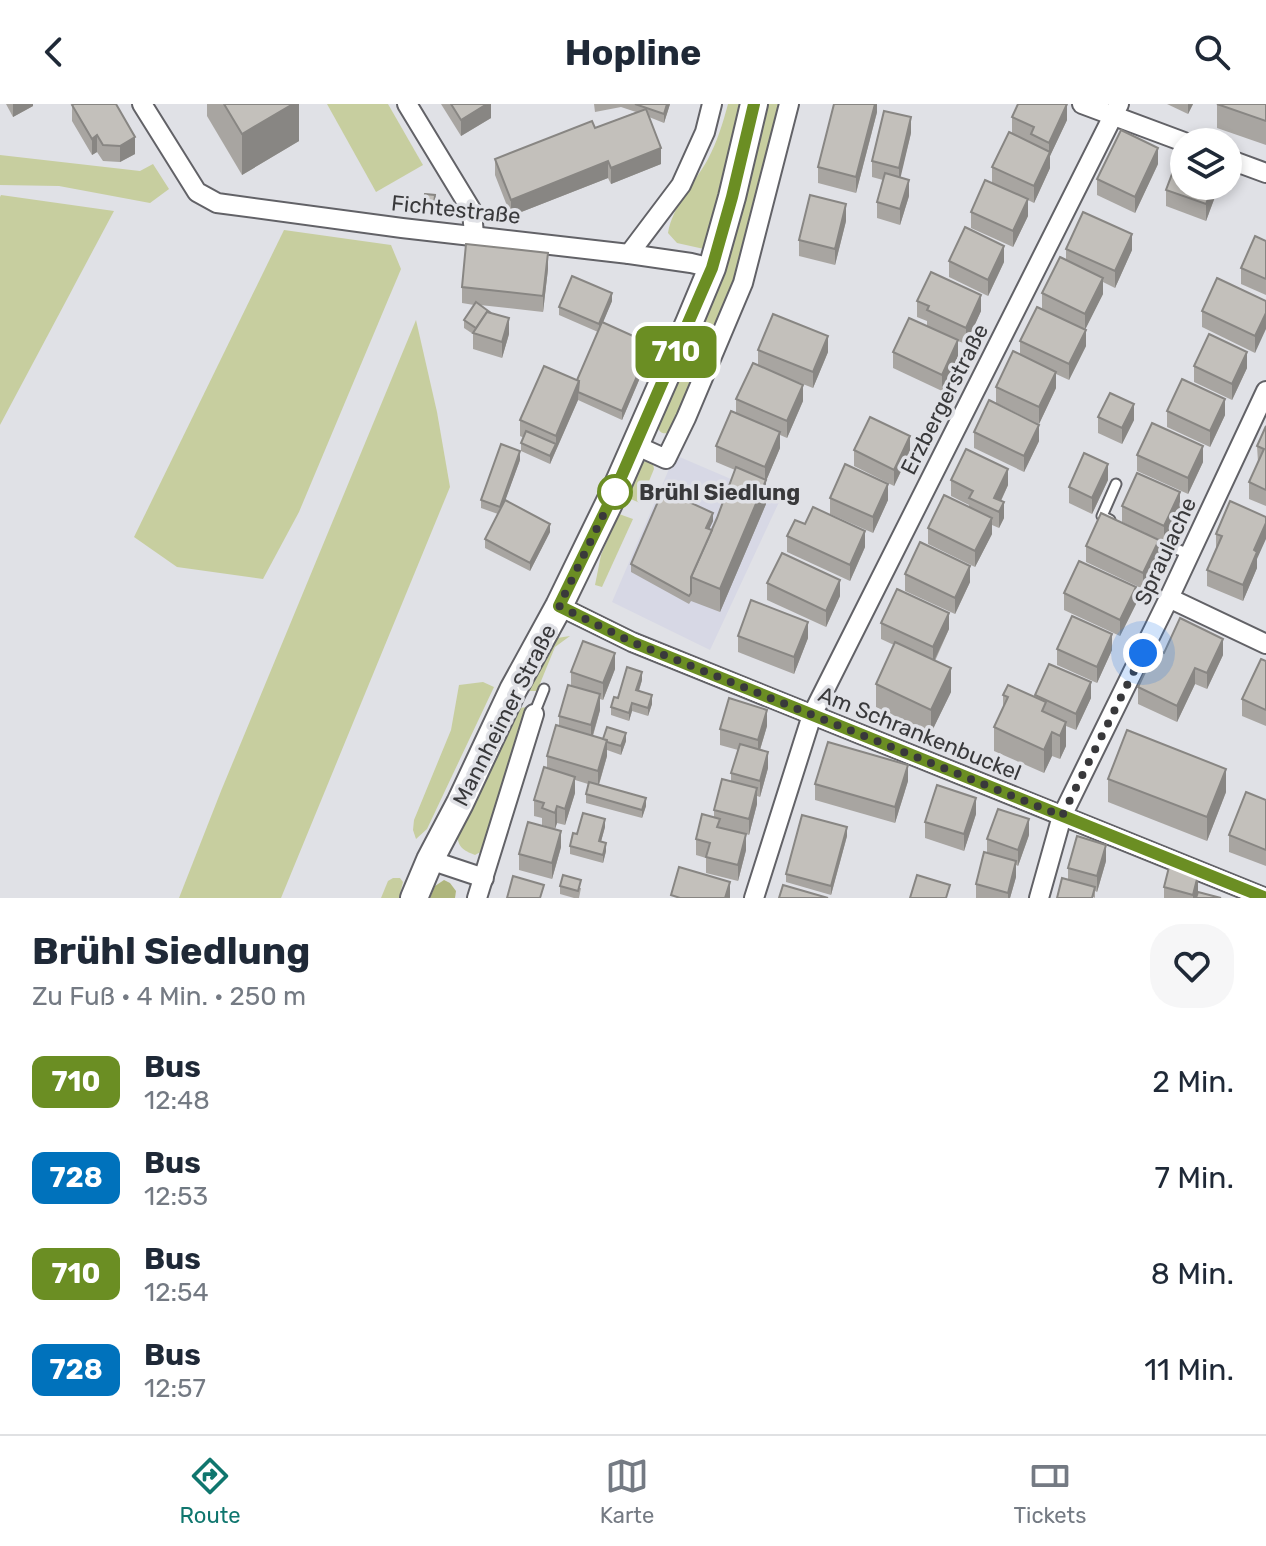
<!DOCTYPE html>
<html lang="de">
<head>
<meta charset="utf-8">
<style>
  body { margin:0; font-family:Rubik,sans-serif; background:#f6f6f7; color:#1f2937; height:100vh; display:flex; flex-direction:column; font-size:30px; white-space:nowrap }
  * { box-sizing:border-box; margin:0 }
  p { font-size:26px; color:#747a83 }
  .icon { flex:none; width:44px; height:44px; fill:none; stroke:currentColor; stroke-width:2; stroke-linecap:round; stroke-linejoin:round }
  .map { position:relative; height:794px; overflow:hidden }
  .drawer { display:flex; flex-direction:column; background:#fff; flex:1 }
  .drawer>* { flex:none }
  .badge { padding:0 16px; border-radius:12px; font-size:28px; line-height:52px }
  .tools { position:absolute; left:1170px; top:24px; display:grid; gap:16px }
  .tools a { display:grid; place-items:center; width:72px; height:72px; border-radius:50%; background:#fff; box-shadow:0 4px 12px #0003; font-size:40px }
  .you { position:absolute; width:40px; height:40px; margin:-20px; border:6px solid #fff; border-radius:50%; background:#1a73e8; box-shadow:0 0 0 12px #1a73e833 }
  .map>.badge { position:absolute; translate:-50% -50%; box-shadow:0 0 0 4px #fff }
  .round { display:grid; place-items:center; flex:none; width:84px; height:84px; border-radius:32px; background:#f6f6f7 }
  .head { display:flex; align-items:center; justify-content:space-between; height:136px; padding:0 32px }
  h1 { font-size:38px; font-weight:700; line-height:60px }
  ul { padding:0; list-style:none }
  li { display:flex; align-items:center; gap:24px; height:96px; padding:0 32px }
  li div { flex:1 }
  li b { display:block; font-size:30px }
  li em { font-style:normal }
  li .badge { min-width:88px; font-weight:700; text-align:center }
  header { display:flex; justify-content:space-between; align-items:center; height:104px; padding:0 32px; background:#fff; font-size:36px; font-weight:700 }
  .dock { display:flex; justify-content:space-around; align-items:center; height:112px; border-top:2px solid #e0e1e3; background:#fff; font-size:22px; color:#747a83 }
  .dock a { display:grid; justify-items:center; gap:4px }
  .dock .selected { color:#0f766e }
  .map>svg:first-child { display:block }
</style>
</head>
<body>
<header><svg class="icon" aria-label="back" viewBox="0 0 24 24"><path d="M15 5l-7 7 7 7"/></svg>Hopline<svg class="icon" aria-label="search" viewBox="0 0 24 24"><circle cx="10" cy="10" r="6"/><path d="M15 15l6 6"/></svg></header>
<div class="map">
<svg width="1266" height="794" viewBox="0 0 1266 794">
  <rect width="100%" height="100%" fill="#e0e1e6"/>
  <path fill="#d7d8e5" d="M675 351 780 396 710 546 612 498Z"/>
  <g fill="#c7ce9f">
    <path d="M327 0H388L423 61 376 88Z"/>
    <path d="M728 0H744L714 118 704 145 677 139 668 129C673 101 694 80 708 55 717 38 723 19 728 0Z"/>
    <path d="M766 0H782L739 171 707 248 691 241 720 171 737 123Z"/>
    <path d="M0 51 140 67 153 60 169 85 150 99 59 82 0 81Z"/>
    <path d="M1 91 114 107 0 321V93Z"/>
    <path d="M284 126 391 141 401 165 299 408 263 475 177 463 134 433Z"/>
    <path d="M416 216 437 308 450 383 281 794H179L221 687Z"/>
    <path d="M685 257 699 263 669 329C662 330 660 329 657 322Z"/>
    <path d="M649 357 653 360 654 365 640 399 626 393 642 358Z"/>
    <path d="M619 410 633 415 602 483 595 481 601 451Z"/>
    <path d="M570 532 555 543 537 587H528L550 543 557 534Z"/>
    <path d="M483 578 494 583 427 725 416 735 413 726 414 716 451 626 459 581Z"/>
    <path d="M527 603 489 736 484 746 475 751C463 746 458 744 457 729L520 604Z"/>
    <path d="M393 774H400L403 778 399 794H381L388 777Z"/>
  </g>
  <path fill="#afb67d" d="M444 776 450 779 456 787 455 794H430L435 782Z"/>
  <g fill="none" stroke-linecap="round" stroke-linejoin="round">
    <g stroke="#626267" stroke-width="13">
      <g id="service">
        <path d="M1110 416 1102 412 1116 380"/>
        <path d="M1148 435 1190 450"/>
        <path d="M534 610 544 585"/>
      </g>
    </g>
    <g stroke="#626267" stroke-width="22">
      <g id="minor">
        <path d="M142 0 197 88 217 99 402 124 629 150 691 159 712 164"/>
        <path d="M407 0 472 107 474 131"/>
        <path d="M1082 0 1184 38"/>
        <path d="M1228 55 1266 69"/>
        <path d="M629 150 681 81 705 28 712 0"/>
        <path d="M635 341 666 355 686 314 743 179 789 0"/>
        <path d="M1169 494 1266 540"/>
        <path d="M559 502 632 538 1266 794"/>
        <path d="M430 756 484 774"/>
        <path d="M477 794 534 610"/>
        <path d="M754 794 812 611 1119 0"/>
        <path d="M1039 794 1062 712 1169 494 1266 287"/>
      </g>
    </g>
    <g stroke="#626267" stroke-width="30">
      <path id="secondary" d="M414 794 430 756 460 699 513 586 559 502 615 387 689 219 712 164 732 93 754 0"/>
    </g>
    <use href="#service" stroke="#fff" stroke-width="9"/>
    <use href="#minor" stroke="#fff" stroke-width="18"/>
    <use href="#secondary" stroke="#fff" stroke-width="26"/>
  </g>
  <g fill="#a8a5a1">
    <path d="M6 0H33V2L13 13Z"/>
    <path d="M207 0H299V37L242 71 207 12Z"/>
    <path d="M441 0H491V14L461 32Z"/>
    <path d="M594 0H670L664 19 649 13 661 60 611 80 608 74 511 112 495 71V55L595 24 636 8 621 3 595 8Z"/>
    <path d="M877 0V8L856 89 818 79V63Z"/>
    <path d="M1167 0H1193L1188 10Z"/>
    <path d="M1217 0H1266V41L1217 24Z"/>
    <path d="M72 1 135 50 120 58 103 57 97 48 92 51 72 17Z"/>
    <path d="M1012 13 1067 16 1050 52V64L1034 99 1028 96V112L1013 143 971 124V108L992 79V63L1031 39 1012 29Z"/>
    <path d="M911 29 900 73 909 92 900 121 877 114V98L883 76 872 73V57Z"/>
    <path d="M1158 60 1135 109 1097 91V75Z"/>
    <path d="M1184 82H1219L1206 117 1166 102V86Z"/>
    <path d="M424 99 435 100 434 108 424 107Z"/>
    <path d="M846 117 835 161 799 152V136Z"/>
    <path d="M1266 137V191L1241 180V164Z"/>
    <path d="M1066 145 1132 146 1115 184 1103 178V190L1085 225 1086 242 1069 276 1056 270V284L1039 320 996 299V283L1020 251V237L1042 205V189L1066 156Z"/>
    <path d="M949 157 1004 158 988 192 949 173Z"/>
    <path d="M548 165 543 208 480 201 491 209 509 230 502 254 473 245V230L464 224V216L474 201 462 199V183Z"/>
    <path d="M612 197 603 218 651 248 622 316 578 296 550 360 521 347V339L524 334 520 332V316L577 276 598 228 559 211V203Z"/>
    <path d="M917 197 981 207 966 240 958 237V252L942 287 893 264V248L927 222V217L917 213Z"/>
    <path d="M1266 197 1255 249 1202 223V207Z"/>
    <path d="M758 246 828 248 813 284 785 273 803 297 787 334 780 331V344L766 377V400L720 508 691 497 689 500 631 468V460L713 417 709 425 712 426 735 366 716 358V342L736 310V295L758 261Z"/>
    <path d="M1194 262 1247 264 1232 296 1194 278Z"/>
    <path d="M1167 307 1225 311 1210 343 1167 323Z"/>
    <path d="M1098 313 1134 316 1122 340 1098 329Z"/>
    <path d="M1266 322V402L1249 395V378L1258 358 1257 342Z"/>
    <path d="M974 328 1039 337 1024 368 974 344Z"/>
    <path d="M854 346 910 348 894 382 854 362Z"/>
    <path d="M1137 351 1203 358 1188 390 1137 367Z"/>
    <path d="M520 356 505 396 550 428 530 467 485 444V435L498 410 481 404V396Z"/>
    <path d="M951 376 1008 381 1001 397 1004 414 999 424 992 421V430L975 463 928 440V424L969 403V401L951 392Z"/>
    <path d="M1108 376 1092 410 1069 399V383Z"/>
    <path d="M830 394 888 396 873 429 830 410Z"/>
    <path d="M1230 397 1257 455V464L1243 497 1207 482V466L1216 445V430Z"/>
    <path d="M1122 402 1180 404 1164 438 1122 418Z"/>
    <path d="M805 420 865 443 850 477 787 448V432Z"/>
    <path d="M1086 442 1159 453 1143 485 1086 458Z"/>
    <path d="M905 470 970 478 955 510 905 487Z"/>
    <path d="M767 479 840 492 826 523 767 496Z"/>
    <path d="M1064 489 1136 500 1120 532 1064 506Z"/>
    <path d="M881 519 949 525 935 557 951 588 931 629 876 603V580L894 541 881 535Z"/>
    <path d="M738 532 808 534 794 570 738 548Z"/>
    <path d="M1057 545 1112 546 1097 579 1057 561Z"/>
    <path d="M1164 549 1223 551 1207 585 1195 580 1177 618 1138 600V583Z"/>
    <path d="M1266 557V622L1242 612V595Z"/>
    <path d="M615 565 603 596 600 595V606L593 632 603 635 626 637 621 651 607 646V652L599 681 646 702 642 714 586 699V690L588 680 575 676V689L565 721 557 719 555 725 542 721V714L534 712V696L547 664V652L559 622V612L571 582V568Z"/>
    <path d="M642 576 639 587 652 600 648 612 632 607 629 617 611 611V603L618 594Z"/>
    <path d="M1003 591 1091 594 1076 626 1066 622V642L1060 655 1052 652 1044 669 994 647V623L1003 604Z"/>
    <path d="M767 622 760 646 768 664 760 693 757 692V700L749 731 746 730V746L738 777 706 769V754L696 751V735L714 713V706L731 677V669L738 646 720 641V625Z"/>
    <path d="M1108 675 1226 688 1207 737 1108 698Z"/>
    <path d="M908 677 895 719 815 696V680Z"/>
    <path d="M1266 696V762L1229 748V731Z"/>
    <path d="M976 710 964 747 925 734V718Z"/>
    <path d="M605 723 601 737 606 747 603 759 570 750V742L577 730Z"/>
    <path d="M1029 731 1018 762 1016 761V773L1010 794H976V780L987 749V735Z"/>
    <path d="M847 732 831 791 786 778V770Z"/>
    <path d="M561 743 552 775 519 766V750Z"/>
    <path d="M1106 757 1097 788 1095 787V794L1068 776V764Z"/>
    <path d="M560 782 581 784 579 794H574L560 790Z"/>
    <path d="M1164 783 1198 788 1221 794H1164Z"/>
  </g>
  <g fill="#888683">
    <path d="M13 0H33V2L13 13Z"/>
    <path d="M293 0H299V37L242 71V30Z"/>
    <path d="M487 0H491V14L461 32V16Z"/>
    <path d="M667 0H670L664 19V10Z"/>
    <path d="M875 0H877V8L856 89V73Z"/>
    <path d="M1067 0V16L1050 52V64L1034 99V82L1049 50V39Z"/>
    <path d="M1188 0H1193L1188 10Z"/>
    <path d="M911 13V29L899 80V64Z"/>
    <path d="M97 31V48L92 51V35Z"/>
    <path d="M135 33V50L120 58V42Z"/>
    <path d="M661 44V60L611 80V64Z"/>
    <path d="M1158 44V60L1135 109V93Z"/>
    <path d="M608 57V74L511 112V96Z"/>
    <path d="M909 76V92L900 121V105Z"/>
    <path d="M1213 82H1219L1206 117V100Z"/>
    <path d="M1028 95V112L1013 143V127Z"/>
    <path d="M846 100V117L835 161V145Z"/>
    <path d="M1132 130V146L1115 184V167Z"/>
    <path d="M1004 142V158L988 192V176Z"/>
    <path d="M548 149V165L543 208V192Z"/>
    <path d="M1103 174V190L1085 226V210Z"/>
    <path d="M612 189V197L599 228V220Z"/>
    <path d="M981 191V207L966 240V224Z"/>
    <path d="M1266 209V225L1255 249V232Z"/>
    <path d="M509 214V230L502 254V238Z"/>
    <path d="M1086 226V242L1069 276V260Z"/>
    <path d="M828 232V248L813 284V268Z"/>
    <path d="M958 236V252L942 287V271Z"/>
    <path d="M651 240V248L622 316V307Z"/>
    <path d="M1247 248V264L1232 296V280Z"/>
    <path d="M1056 268V284L1039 320V303Z"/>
    <path d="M579 277 578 296 550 360V352L556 340V332Z"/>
    <path d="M803 281V297L787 334V317Z"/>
    <path d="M1225 295V311L1210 343V327Z"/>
    <path d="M1134 300V316L1122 340V324Z"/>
    <path d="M1039 321V337L1024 368V352Z"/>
    <path d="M780 328V344L766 377V400L720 508V485L765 378V363Z"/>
    <path d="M910 332V348L894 382V366Z"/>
    <path d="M1203 342V358L1188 390V374Z"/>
    <path d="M520 347V356L500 411V403Z"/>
    <path d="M1108 360V376L1092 410V394Z"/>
    <path d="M1008 365V381L996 407 994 394Z"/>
    <path d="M888 380V396L873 429V413Z"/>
    <path d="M1180 388V404L1164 438V422Z"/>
    <path d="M1004 398V414L999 424V408Z"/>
    <path d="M713 409V417L706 432V424Z"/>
    <path d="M992 414V430L975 463V447Z"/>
    <path d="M1266 419V435L1257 455V464L1243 497V481L1254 446Z"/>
    <path d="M550 420V428L530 467V459Z"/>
    <path d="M865 427V443L850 477V461Z"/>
    <path d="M1159 436V453L1143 485V469Z"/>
    <path d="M970 462V478L955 510V494Z"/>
    <path d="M840 476V492L826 523V507Z"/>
    <path d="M1136 483V500L1120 532V516Z"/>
    <path d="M949 509V525L933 559V543Z"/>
    <path d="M808 518V534L794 570V553Z"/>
    <path d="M1112 530V546L1097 579V563Z"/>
    <path d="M1223 535V551L1207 585V569Z"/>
    <path d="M615 549V565L603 596V579Z"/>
    <path d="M951 564V588L931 629V606Z"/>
    <path d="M1195 564V580L1177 618V602Z"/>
    <path d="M642 568V576L636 595V586Z"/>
    <path d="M1091 578V594L1076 626V610Z"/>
    <path d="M600 590V606L591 637V621Z"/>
    <path d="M652 591V600L648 612V604Z"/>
    <path d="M632 599V607L629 617V609Z"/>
    <path d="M767 606V622L758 652V636Z"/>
    <path d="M1066 618V642L1060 655V632Z"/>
    <path d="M1052 628V652L1044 669V646Z"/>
    <path d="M626 629V637L621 651V642Z"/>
    <path d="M607 636V652L598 683V667Z"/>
    <path d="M768 648V664L760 693V677Z"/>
    <path d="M908 661V677L895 719V703Z"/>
    <path d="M1226 665V688L1207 737V713Z"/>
    <path d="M575 673V689L565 721V705Z"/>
    <path d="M757 684V700L749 731V715Z"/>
    <path d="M646 694V702L642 714V706Z"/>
    <path d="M976 694V710L964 747V730Z"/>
    <path d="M557 702V719L555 725V709Z"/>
    <path d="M605 715V723L599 745V737Z"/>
    <path d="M1029 715V731L1018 762V746Z"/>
    <path d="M847 723V732L831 791V782Z"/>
    <path d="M561 727V743L552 775V759Z"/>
    <path d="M746 730V746L738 777V761Z"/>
    <path d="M606 739V747L603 759V751Z"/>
    <path d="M1106 741V757L1097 788V772Z"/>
    <path d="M1016 757V773L1010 794H1008V789Z"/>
    <path d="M1198 771V794H1193V791Z"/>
    <path d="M730 778V794H725Z"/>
  </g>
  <g fill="#c3c0bb" stroke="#888683" stroke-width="2">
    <path d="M74 0H116L135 33 120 42 103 41 97 31 92 35 72 1Z"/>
    <path d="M224 0H293L242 30Z"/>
    <path d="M451 0H487L461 16Z"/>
    <path d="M635 0H667L664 10Z"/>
    <path d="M834 0H875L856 73 818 63Z"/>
    <path d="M1018 0H1067L1049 39 1031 30 1034 23 1012 13Z"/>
    <path d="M1217 0H1266V17Z"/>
    <path d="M646 5 661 44 611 64 608 57 511 96 495 55 592 17 595 24Z"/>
    <path d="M884 7 911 13 899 64 872 57Z"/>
    <path d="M1121 26 1158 44 1135 93 1097 75Z"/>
    <path d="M1009 28 1050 48 1034 82 992 63Z"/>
    <path d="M1180 49 1184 51V82H1213L1206 100 1166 86Z"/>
    <path d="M885 69 909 76 900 105 877 98Z"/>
    <path d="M985 76 1028 95 1013 127 971 108Z"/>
    <path d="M425 90 435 91 434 100 424 99Z"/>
    <path d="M810 91 846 100 835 145 799 136Z"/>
    <path d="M1083 108 1132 130 1115 167 1066 145Z"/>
    <path d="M965 123 1004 142 988 176 949 157Z"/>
    <path d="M1255 132 1266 137V175L1241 164Z"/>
    <path d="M466 140 548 149 543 192 462 183Z"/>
    <path d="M1060 153 1103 174 1085 210 1042 189Z"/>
    <path d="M931 168 981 191 966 224 927 206 929 202 917 197Z"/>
    <path d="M572 172 612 189 599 220 559 203Z"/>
    <path d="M1217 174 1266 197V209L1255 232 1202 207Z"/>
    <path d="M476 198 491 209 487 208 476 224 464 216Z"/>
    <path d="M1037 203 1086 226 1069 260 1020 237Z"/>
    <path d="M487 208 509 214 502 238 473 229Z"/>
    <path d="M773 210 828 232 813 268 758 246Z"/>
    <path d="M909 214 958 236 942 271 893 248Z"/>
    <path d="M602 218 651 240 622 307 578 288 579 277 577 276Z"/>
    <path d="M1209 230 1247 248 1232 280 1194 262Z"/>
    <path d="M1013 247 1056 268 1039 303 996 283Z"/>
    <path d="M753 259 803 281 787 317 736 295Z"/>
    <path d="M544 262 579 277 556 332 520 316Z"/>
    <path d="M1182 275 1225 295 1210 327 1167 307Z"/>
    <path d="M1110 289 1134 300 1122 324 1098 313Z"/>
    <path d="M989 296 1039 321 1024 352 974 328Z"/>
    <path d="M731 307 780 328 765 363 716 342Z"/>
    <path d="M870 313 910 332 894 366 854 346Z"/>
    <path d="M1152 319 1203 342 1188 374 1137 351Z"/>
    <path d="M1266 322V386L1249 378 1264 345 1257 342Z"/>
    <path d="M526 327 556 340 550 352 521 339Z"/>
    <path d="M501 340 520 347 500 403 481 396Z"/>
    <path d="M966 345 1008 365 994 394 1004 398 999 408 969 394 973 387 951 376Z"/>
    <path d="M1084 349 1108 360 1092 394 1069 383Z"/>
    <path d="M845 360 888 380 873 413 830 394Z"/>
    <path d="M736 363 766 376 720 485 691 473 717 414Z"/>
    <path d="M1137 369 1180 388 1164 422 1122 402Z"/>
    <path d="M663 386 713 409 706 424 712 426 691 473V489L689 492 631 460Z"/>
    <path d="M944 391 992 414 975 447 928 424Z"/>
    <path d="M505 396 550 420 530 459 485 435Z"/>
    <path d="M1230 397 1266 413V419L1254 446 1257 448 1243 481 1207 466 1222 432 1216 430Z"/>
    <path d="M813 403 865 427 850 461 787 432 795 416 805 420Z"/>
    <path d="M1101 409 1159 436 1143 469 1086 442Z"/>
    <path d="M920 438 970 462 955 494 905 470Z"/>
    <path d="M782 449 840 476 826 507 767 479Z"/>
    <path d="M1079 457 1136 483 1120 516 1064 489Z"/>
    <path d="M897 485 949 509 933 543 881 519Z"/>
    <path d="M751 496 808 518 794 553 738 532Z"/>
    <path d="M1072 512 1112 530 1097 563 1057 545Z"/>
    <path d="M1180 514 1223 535 1207 569 1195 564 1177 602 1138 583 1156 545 1164 549Z"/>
    <path d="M583 537 615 549 603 579 571 568Z"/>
    <path d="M895 538 951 564 931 606 876 580Z"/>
    <path d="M1261 555 1266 557V606L1242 595Z"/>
    <path d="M1049 560 1091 578 1076 610 1035 591Z"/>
    <path d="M627 563 642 568 636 586 652 591 648 604 632 599 629 609 611 603 614 593 618 594Z"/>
    <path d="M568 581 600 590 591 621 559 612Z"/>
    <path d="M1008 581 1046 598 1042 607 1066 618 1060 632 1052 628 1044 646 994 623 1008 593 1003 591Z"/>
    <path d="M729 594 767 606 758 636 720 625Z"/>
    <path d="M556 621 607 636 598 667 547 652Z"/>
    <path d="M607 623 626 629 621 642 607 638V636L603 635Z"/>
    <path d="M1127 626 1226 665 1207 713 1108 675Z"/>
    <path d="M828 638 908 661 895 703 815 680Z"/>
    <path d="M740 640 768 648 760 677 731 669Z"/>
    <path d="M544 663 575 673 565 705 557 702 555 709 542 704 544 699 534 696Z"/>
    <path d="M722 675 757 684 749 715 714 706Z"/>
    <path d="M589 678 646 694 642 706 586 690Z"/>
    <path d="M937 681 976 694 964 730 925 718Z"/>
    <path d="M1246 688 1266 696V746L1229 731Z"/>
    <path d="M998 705 1029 715 1018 746 987 735Z"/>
    <path d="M583 709 605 715 599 737 606 739 603 751 570 742 573 729 577 730Z"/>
    <path d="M702 710 720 715 717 723 746 730 738 761 706 753 710 739 696 735Z"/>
    <path d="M802 711 847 723 831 782 786 770Z"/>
    <path d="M528 718 561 727 552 759 519 750Z"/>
    <path d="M1077 732 1106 741 1097 772 1068 764Z"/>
    <path d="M984 748 1016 757 1008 789 976 780Z"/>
    <path d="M679 763 730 778 725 794H680L671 791Z"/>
    <path d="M1169 763 1198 771 1193 791 1164 783Z"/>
    <path d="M563 771 581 776 578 787 560 782Z"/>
    <path d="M917 771 950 781 946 794H910Z"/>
    <path d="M513 772 544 781 540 794H507Z"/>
    <path d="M1062 774 1095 783 1092 794H1057Z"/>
    <path d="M783 781 828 794H779Z"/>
    <path d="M1198 788 1221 794H1196Z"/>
  </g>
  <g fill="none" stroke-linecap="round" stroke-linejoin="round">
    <g stroke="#fff" stroke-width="18">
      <path id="line" d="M754 0 732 93 712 164 615 387 559 502 632 538 1266 794"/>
    </g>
    <use href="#line" stroke="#6b8e23" stroke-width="12"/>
    <path stroke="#39393b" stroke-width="8" stroke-dasharray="0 14.4" d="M615 388V387L559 502 632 538 1062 712 1143 549"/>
  </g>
  <circle fill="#fff" stroke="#6b8e23" stroke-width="4" cx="615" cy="388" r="16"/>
  <g text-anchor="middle" stroke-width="7" stroke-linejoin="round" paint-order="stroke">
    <g font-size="22" fill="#39393b" stroke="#e0e1e6">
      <text transform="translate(456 105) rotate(6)" y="8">Fichtestraße</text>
      <text transform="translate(944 295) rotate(-63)" y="8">Erzbergerstraße</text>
      <text transform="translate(1165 447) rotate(-65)" y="8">Spraulache</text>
      <text transform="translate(504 611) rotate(-63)" y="8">Mannheimer Straße</text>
      <text transform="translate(920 629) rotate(22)" y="8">Am Schrankenbuckel</text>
    </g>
    <g font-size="22" font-weight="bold" fill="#39393b" stroke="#e0e1e6" text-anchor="start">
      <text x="639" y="396">Brühl Siedlung</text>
    </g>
  </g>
</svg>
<div class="tools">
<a><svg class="icon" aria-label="layers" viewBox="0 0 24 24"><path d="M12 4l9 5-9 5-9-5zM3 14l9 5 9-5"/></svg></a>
</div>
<div class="you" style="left:1143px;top:549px"></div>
<b class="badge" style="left:676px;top:248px;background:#6b8e23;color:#fff">710</b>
</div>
<section class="drawer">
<div class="head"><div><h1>Brühl Siedlung</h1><p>Zu Fuß · 4 Min. · 250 m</p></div><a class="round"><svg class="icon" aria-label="heart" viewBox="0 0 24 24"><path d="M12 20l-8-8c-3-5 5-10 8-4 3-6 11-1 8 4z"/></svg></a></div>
<ul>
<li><span class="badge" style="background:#6b8e23;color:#fff">710</span><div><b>Bus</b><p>12:48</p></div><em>2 Min.</em></li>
<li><span class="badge" style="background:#0072bc;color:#fff">728</span><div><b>Bus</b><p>12:53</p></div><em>7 Min.</em></li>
<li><span class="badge" style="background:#6b8e23;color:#fff">710</span><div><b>Bus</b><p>12:54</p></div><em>8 Min.</em></li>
<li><span class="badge" style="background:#0072bc;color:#fff">728</span><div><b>Bus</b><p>12:57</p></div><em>11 Min.</em></li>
</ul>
</section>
<nav class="dock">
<a class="selected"><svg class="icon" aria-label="directions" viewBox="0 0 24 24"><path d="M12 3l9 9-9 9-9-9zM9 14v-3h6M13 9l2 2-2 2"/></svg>Route</a>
<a><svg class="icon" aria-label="map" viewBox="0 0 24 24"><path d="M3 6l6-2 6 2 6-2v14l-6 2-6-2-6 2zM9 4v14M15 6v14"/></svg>Karte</a>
<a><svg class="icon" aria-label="tickets" viewBox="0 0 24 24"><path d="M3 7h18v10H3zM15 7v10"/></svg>Tickets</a>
</nav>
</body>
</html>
